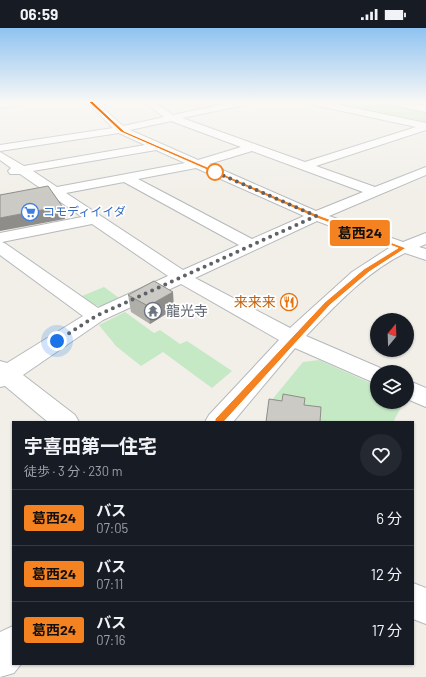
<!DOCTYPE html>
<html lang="ja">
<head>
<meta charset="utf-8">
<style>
  body { margin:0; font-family:Barlow,"Noto Sans JP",sans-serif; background:#242831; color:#f1f3f6; height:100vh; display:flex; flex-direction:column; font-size:15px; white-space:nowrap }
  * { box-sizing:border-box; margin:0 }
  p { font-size:13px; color:#9ea1a6 }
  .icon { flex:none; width:22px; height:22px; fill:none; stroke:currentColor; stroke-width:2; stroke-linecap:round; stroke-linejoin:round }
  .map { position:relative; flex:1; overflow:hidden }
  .details { position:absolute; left:12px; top:393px; width:402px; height:244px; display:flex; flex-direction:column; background:#171b24; border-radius:0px; box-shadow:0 1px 3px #0004 }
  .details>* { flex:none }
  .badge { padding:0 8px; border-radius:3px; font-size:14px; line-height:26px }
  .needle { width:26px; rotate:19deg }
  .buttons { position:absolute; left:370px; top:285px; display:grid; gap:8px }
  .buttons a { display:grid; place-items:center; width:44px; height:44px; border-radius:50%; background:#171b24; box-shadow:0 1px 3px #0004; font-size:20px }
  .you { position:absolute; width:20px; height:20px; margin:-10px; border:3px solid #fff; border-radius:50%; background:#1a73e8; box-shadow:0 0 0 6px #1a73e833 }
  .map>.badge { position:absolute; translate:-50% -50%; box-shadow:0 0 0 2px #fff }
  .round { display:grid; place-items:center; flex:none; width:42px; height:42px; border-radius:21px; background:#242831 }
  .headline { display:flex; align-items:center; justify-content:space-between; height:68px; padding:0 12px }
  h1 { font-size:19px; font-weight:700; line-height:30px }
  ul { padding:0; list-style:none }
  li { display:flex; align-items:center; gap:12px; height:56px; padding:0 12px; border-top:1px solid #363941 }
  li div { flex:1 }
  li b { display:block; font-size:15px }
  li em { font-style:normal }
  li .badge { min-width:44px; font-weight:700; text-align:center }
  .status { display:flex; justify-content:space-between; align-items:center; height:28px; padding:0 20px; background:#171b24; direction:ltr }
  .status svg { height:11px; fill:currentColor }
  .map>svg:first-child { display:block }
</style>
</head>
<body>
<div class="status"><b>06:59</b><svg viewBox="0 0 49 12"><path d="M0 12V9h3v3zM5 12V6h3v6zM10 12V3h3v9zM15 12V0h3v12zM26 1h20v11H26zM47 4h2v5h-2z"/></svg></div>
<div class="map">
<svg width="426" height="649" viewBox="0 0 426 649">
  <rect width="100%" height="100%" fill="#f1efe8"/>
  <g fill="#c5e8c5">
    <path d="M337 74H386L426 82V96L328 76Z"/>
    <path d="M104 259 119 270C99 280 100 282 82 268Z"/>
    <path d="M125 284 154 305 160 302 180 316 187 313 232 343 212 360 163 324 141 338 116 318 99 297Z"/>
    <path d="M319 332 377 358V374H404L393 394H315L271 373 303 334Z"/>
  </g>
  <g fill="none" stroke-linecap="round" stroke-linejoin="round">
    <g stroke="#b5b8bc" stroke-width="2">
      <g id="minor">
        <path d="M0 74H26L22 77 0 80Z"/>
        <path d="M87 74H96L123 98 164 89 144 74H154L173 87 233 74H249L245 77 182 90 305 134 416 99 314 77 310 74H326L426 95V102L316 138 375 159 426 139V147L329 188 403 214 426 205V216L419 219 426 221V232L405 225C366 244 335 278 306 308L385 342 386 344H377V356L295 320 233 394H205L209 387 279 312 181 256 103 292 23 347 75 387 79 394H48L5 358 0 359V333L7 335 83 288 0 227V205L82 189 52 168 0 178V170L43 162 20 146H10L8 143 11 140 0 132V124L24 138 145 117 119 105 0 123V117L113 100ZM171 93 241 119 198 132 130 102ZM156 122 185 135 57 159 33 143ZM252 123 363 164 316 183 209 136ZM196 140 304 188 252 211 138 151ZM124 154 239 217 183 242 66 165ZM317 193 389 220 352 244 290 300 195 250ZM92 196 168 248 98 280 6 216 2 214Z"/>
        <path d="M386 74H403L426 78V84L390 77Z"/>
        <path d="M407 352 426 360V379L407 371Z"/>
        <path d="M413 555 426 560V596L413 591Z"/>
        <path d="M13 598V636H21L14 645 0 649V604Z"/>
      </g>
    </g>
    <use href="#minor" fill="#fff" fill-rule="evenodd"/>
  </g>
  <path fill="#afaea9" d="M128 267 174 281 150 296 131 284Z"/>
  <g fill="#8f8d8a">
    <path d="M62 178 65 191 0 203V190Z"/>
    <path d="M173 264 174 281 150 296 148 278Z"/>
  </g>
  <g fill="#cccac5" stroke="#8f8d8a">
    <path d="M48 158 62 178 0 190V167Z"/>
    <path d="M154 253 173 264 148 278 128 267Z"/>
    <path d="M283 366 305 370 304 377 321 379 320 394H266L269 371 282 373Z"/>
  </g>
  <linearGradient id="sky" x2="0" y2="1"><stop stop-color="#8fc3f1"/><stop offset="0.45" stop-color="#f9f8f5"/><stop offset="1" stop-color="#f9f8f5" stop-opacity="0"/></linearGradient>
  <rect width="426" height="165" fill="url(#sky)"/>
  <path fill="#f58220" stroke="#fff" d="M92 73 124 103 318 187 406 220 369 244 330 277 221 397H215V391L325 274 364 241 398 220 314 189 121 104 89 74Z"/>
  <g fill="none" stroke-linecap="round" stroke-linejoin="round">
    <path stroke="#5f6368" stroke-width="4" stroke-dasharray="0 7.2" d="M57 313 96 288 316 188 215 144"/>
  </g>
  <defs>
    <g id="supermarket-ring" transform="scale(0.9)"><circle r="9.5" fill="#fff" stroke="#3f7fe0" stroke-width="1.5"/><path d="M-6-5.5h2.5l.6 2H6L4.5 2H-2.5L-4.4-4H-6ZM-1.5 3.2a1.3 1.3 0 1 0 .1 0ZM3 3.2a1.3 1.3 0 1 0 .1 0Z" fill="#3f7fe0"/></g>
    <g id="restaurant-ring" transform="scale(0.9)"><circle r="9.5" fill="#fff" stroke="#e8710a" stroke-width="1.5"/><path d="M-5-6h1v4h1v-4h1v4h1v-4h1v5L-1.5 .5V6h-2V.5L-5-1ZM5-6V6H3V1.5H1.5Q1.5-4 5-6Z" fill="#e8710a"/></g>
    <g id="temple-ring" transform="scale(0.9)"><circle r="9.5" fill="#fff" stroke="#6b7280" stroke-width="1.5"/><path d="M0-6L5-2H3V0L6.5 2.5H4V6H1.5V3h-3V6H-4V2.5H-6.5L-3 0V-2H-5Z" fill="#6b7280"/></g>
  </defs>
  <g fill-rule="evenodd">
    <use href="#supermarket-ring" x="30" y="184"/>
    <use href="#restaurant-ring" x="289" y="274"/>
    <use href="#temple-ring" x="153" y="283"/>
  </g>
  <circle fill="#fff" stroke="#f58220" stroke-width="2" cx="215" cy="144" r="8"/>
  <g text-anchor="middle" stroke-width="3.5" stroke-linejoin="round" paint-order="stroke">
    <g font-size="12" fill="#366cbe" stroke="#fff" text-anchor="start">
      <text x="43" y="188">コモディイイダ</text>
    </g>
    <g font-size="14" fill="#c56008" stroke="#fff" text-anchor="end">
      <text x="276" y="279">来来来</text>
    </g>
    <g font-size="14" fill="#5b616d" stroke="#fff" text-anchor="start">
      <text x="166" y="288">龍光寺</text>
    </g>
  </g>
</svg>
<div class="buttons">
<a><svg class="needle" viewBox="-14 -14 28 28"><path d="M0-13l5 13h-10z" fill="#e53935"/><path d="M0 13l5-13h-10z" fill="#9ea1a6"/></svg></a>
<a><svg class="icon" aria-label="layers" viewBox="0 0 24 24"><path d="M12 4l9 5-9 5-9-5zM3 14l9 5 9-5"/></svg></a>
</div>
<div class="you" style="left:57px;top:313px"></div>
<b class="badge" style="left:360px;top:205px;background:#f58220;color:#111">葛西24</b>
<section class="details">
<div class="headline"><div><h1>宇喜田第一住宅</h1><p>徒歩 · 3 分 · 230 m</p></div><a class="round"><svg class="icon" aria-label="heart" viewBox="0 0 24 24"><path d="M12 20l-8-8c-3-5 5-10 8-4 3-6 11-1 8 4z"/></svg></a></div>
<ul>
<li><span class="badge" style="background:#f58220;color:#111">葛西24</span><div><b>バス</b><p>07:05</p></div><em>6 分</em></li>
<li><span class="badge" style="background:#f58220;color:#111">葛西24</span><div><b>バス</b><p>07:11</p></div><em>12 分</em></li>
<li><span class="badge" style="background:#f58220;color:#111">葛西24</span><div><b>バス</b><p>07:16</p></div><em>17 分</em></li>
</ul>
</section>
</div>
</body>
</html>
